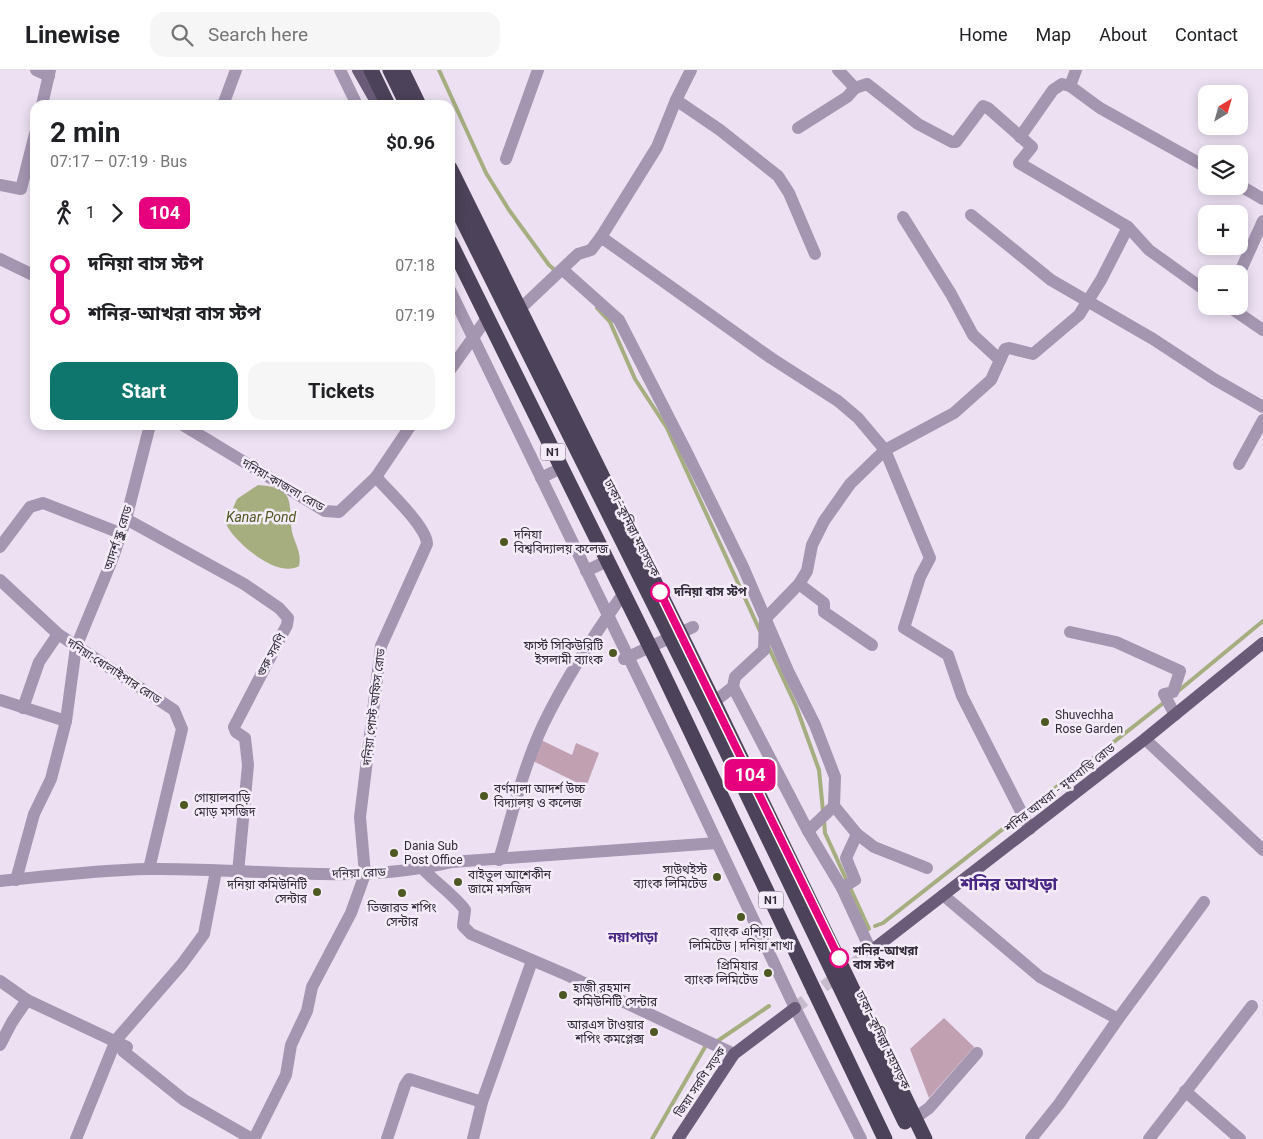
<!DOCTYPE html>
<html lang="en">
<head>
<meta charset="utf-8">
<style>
  body { margin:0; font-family:Roboto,"Noto Sans Bengali",sans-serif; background:#f6f6f6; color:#202124; height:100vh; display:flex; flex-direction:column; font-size:19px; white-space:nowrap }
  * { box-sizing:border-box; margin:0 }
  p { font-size:16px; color:#757577 }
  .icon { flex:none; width:28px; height:28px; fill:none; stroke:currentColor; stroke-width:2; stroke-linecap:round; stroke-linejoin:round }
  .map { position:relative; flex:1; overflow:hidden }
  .side { position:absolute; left:30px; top:30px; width:425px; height:330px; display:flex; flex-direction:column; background:#fff; border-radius:15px; box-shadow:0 2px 12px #0003 }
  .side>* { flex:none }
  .badge { padding:0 10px; border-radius:8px; font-size:18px; line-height:32px }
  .needle { width:32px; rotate:37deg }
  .buttons { position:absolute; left:1198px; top:15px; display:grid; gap:10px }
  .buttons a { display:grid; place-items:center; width:50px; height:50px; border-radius:10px; background:#fff; box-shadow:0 2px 12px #0003; font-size:25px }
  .map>.badge { position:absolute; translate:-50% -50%; box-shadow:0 0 0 2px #fff }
  .legs { display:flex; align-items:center; gap:8px; height:55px; padding:0 20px; font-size:16px }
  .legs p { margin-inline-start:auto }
  .overview { display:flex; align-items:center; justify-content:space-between; height:85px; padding:0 20px }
  h1 { font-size:28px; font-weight:700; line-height:38px }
  .action { display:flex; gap:10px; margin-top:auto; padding:10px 20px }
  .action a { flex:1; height:58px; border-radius:15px; background:#0f766e; color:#fff; font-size:20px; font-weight:700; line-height:58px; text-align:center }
  .action a+a { background:#f6f6f6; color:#202124 }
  ul { padding:0 20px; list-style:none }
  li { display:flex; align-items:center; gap:18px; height:50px; font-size:19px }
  li i { display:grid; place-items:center; width:8px; height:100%; margin:0 6px; background:currentColor }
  li i::after { content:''; width:12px; height:12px; margin:-6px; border:4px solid; border-radius:50%; background:#fff }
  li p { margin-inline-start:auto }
  li:first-child i { background:linear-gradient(#0000 50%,currentColor 0) }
  li:last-child i { background:linear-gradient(currentColor 50%,#0000 0) }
  header { display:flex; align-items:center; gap:30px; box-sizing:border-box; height:70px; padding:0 25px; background:#fff; border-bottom:1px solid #e0e0e0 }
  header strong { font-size:24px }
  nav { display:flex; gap:28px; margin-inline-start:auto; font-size:18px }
  .search { width:350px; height:45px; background:#f6f6f6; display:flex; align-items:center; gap:12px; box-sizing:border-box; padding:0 18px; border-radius:15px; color:#757577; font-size:19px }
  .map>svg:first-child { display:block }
</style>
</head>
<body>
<header>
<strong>Linewise</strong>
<div class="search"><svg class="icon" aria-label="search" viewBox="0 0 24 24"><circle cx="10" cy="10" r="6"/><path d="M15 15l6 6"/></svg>Search here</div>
<nav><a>Home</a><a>Map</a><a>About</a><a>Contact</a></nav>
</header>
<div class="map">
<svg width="1263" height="1069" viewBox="0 0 1263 1069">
  <rect width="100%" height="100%" fill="#ece0f2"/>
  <g fill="#c1a0b2">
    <path d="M541 670 572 685 576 673 599 683 586 717 533 691Z"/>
    <path d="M944 948 974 977 929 1028 910 979Z"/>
  </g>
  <path fill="#a6ae80" d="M258 415C299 418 287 435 292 462 295 474 302 483 299 496 278 509 235 473 226 454L237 429Z"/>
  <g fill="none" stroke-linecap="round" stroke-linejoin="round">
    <g stroke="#a6ae80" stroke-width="4">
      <path d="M439 0 486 103 509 140 549 195 557 202"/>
      <path d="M597 238 610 252 635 309 667 358 760 561"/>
      <path d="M768 576 796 636 819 700 823 741"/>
      <path d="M1177 622 1263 551"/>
      <path d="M824 750 825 763 869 859"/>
      <path d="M875 856 883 853 1166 631"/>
      <path d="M716 972 769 936"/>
      <path d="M652 1069 705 977"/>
    </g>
    <path stroke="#c7bccd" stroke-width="12" stroke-dasharray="12 6" stroke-linecap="butt" d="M795 938 871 881"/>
    <g stroke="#a495b0" stroke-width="12">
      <path d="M36 0 49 6"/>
      <path d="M340 0 357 35"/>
      <path d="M838 0 855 18 867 14 918 54 952 72H956L983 36 988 38 1032 77 1019 93 1128 157 1149 180 1206 221"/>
      <path d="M1070 16 1076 0"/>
      <path d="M676 30 720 60 778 106 789 123 815 184"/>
      <path d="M42 35 50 0"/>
      <path d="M223 35 236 0"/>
      <path d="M798 58 847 27 855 18"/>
      <path d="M1020 67 1053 20 1062 14 1070 16 1100 38 1206 97"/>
      <path d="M506 89 538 0"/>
      <path d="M0 115 21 119 35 64"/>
      <path d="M1239 115 1263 129"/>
      <path d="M971 145 1051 210 1153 269 1214 309 1263 337"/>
      <path d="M903 147 951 224 973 265 1000 290"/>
      <path d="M601 167 657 77 676 30 691 0"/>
      <path d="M0 189 35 206"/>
      <path d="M563 200 619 250 687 383 743 497 788 601 815 655 835 707 834 736 808 761 733 617"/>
      <path d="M1239 204 1263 151"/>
      <path d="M450 220 674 681 795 938 861 1069"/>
      <path d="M1228 236 1263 260"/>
      <path d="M520 239 578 184 591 180 601 167 771 288 838 331 858 348 885 380 930 488 920 507 904 558 948 585 962 626 1030 759"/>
      <path d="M450 300 487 248"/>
      <path d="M183 355 325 441 339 442 376 407 411 355"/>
      <path d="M1239 394 1263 350"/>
      <path d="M541 408 561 398"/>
      <path d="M126 449 244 514 279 538 288 548 287 555 234 657 236 662 245 668 248 695 238 803"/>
      <path d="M0 477 30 437 43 433 120 463"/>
      <path d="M586 501 607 491"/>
      <path d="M0 510 58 564 174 640 182 659 149 799"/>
      <path d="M799 514 824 533V542L872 575"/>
      <path d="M1070 562 1116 572 1180 601 1173 622 1164 624 1175 645"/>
      <path d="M624 589 693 557"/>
      <path d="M0 630 66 651 76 577 112 490 126 449 150 355"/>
      <path d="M714 632 733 617 735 607 764 580 765 549 799 514 807 501 812 475 824 451 850 414 885 380 954 343 991 310 1005 279 1009 278 1033 284 1079 245 1101 210 1128 157"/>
      <path d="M23 638 39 592 58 564"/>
      <path d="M1145 669 1263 780"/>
      <path d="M834 736 857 764 846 788 855 810 842 818"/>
      <path d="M808 761 842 818 871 881"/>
      <path d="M857 764 874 777 927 798"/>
      <path d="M499 790C512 745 523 698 543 655 565 609 594 565 623 524"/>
      <path d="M423 799C434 811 457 828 465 840L463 856 471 864 567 905 734 984"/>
      <path d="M16 810 34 744 51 709 66 651"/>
      <path d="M0 811C49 806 99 800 148 799 249 797 352 816 452 792L717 773"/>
      <path d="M943 825 1040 907 1118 949"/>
      <path d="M0 911 27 930 127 977 123 981 184 1030 252 1069"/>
      <path d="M0 975 12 952 27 930"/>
      <path d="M1185 1021 1240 1069"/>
      <path d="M915 1048 929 1038 977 983"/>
      <path d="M76 1069 116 970 182 894 204 864 216 801"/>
      <path d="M254 1069 286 1005 291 975 307 941 312 917 351 843 365 804 360 747 381 576 427 474C427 457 388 421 376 407"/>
      <path d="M387 1069 405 1015 409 1009 482 1032 532 891"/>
      <path d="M473 1069 482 1032"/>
      <path d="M1031 1069 1059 1034 1118 949 1204 832"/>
      <path d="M1149 1069 1252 936"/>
    </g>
    <g stroke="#6a5c79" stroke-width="12">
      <path d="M358 0 378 35"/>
      <path d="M871 881 1145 669 1263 573"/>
      <path d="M678 1069 734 984 795 938"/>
    </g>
    <g stroke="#4c4259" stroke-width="15">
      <path d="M371 0 388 35"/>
      <path d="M390 0 407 35"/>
      <path d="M402 0 419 35"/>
      <path d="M450 98 714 632 925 1069"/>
      <path d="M450 125 706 639 905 1052"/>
      <path d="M450 172 657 591 885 1069"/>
    </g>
  </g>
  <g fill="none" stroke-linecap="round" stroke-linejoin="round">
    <g stroke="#fff" stroke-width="11">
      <path id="line-1" d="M660 522 839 888"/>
    </g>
    <use href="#line-1" stroke="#e6007e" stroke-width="8"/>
  </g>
  <g fill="#4e5821" stroke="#f5ecfa" stroke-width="2">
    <circle cx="504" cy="472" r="5"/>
    <circle cx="613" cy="583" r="5"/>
    <circle cx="1045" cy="652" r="5"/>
    <circle cx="484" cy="726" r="5"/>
    <circle cx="184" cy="735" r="5"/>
    <circle cx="394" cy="783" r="5"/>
    <circle cx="717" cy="807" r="5"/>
    <circle cx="458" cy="812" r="5"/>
    <circle cx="317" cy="822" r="5"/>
    <circle cx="402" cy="823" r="5"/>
    <circle cx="741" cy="847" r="5"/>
    <circle cx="768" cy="903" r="5"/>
    <circle cx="563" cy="925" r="5"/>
    <circle cx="654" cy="962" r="5"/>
  </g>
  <g fill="#fff" stroke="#e6007e" stroke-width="2.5">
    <circle cx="660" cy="522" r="9"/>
    <circle cx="839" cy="888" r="9"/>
  </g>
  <g text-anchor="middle" stroke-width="5" stroke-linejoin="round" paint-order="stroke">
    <g fill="#f5ecfa" stroke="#6c6472" stroke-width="1">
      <rect x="540.5" y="373.5" width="25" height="17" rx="4"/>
      <rect x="758.5" y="821.5" width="25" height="17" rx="4"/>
    </g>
    <g font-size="11" font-weight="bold" fill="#312a38">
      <text x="553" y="386">N1</text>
      <text x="771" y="834">N1</text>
    </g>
    <g font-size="12" fill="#312a38" stroke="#f5ecfa">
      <text transform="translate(283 415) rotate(30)" y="4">দনিয়া-কাজলা রোড</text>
      <text transform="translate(632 458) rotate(63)" y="4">ঢাকা–কুমিল্লা মহাসড়ক</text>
      <text transform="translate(118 468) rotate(-72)" y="4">আদর্শ স্কুল রোড</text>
      <text transform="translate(271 585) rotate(-61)" y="4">গুরু সরণি</text>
      <text transform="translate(114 601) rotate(33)" y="4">দনিয়া-ধোলাইপার রোড</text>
      <text transform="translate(374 637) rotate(-83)" y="4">দনিয়া পোস্ট অফিস রোড</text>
      <text transform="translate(1060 718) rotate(-38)" y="4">শনির আখরা - মৃধাবাড়ি রোড</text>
      <text transform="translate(359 803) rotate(-2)" y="4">দনিয়া রোড</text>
      <text transform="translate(883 970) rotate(64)" y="4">ঢাকা–কুমিল্লা মহাসড়ক</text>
      <text transform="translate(700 1012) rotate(-56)" y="4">জিয়া সরণি সড়ক</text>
    </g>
    <g font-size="12" fill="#312a38" stroke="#f5ecfa" text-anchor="start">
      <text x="514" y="469">দনিয়া<tspan x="514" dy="14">বিশ্ববিদ্যালয় কলেজ</tspan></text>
      <text x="603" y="580" text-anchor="end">ফার্স্ট সিকিউরিটি<tspan x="603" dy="14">ইসলামী ব্যাংক</tspan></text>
      <text x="1055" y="649">Shuvechha<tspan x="1055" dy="14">Rose Garden</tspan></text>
      <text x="494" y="723">বর্ণমালা আদর্শ উচ্চ<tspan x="494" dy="14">বিদ্যালয় ও কলেজ</tspan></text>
      <text x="194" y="732">গোয়ালবাড়ি<tspan x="194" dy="14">মোড় মসজিদ</tspan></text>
      <text x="404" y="780">Dania Sub<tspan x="404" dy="14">Post Office</tspan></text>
      <text x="707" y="804" text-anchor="end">সাউথইস্ট<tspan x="707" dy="14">ব্যাংক লিমিটেড</tspan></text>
      <text x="468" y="809">বাইতুল আশেকীন<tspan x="468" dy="14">জামে মসজিদ</tspan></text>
      <text x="307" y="819" text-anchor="end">দনিয়া কমিউনিটি<tspan x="307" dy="14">সেন্টার</tspan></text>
      <text x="402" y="842" text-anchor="middle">তিজারত শপিং<tspan x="402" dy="14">সেন্টার</tspan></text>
      <text x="741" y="866" text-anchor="middle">ব্যাংক এশিয়া<tspan x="741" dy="14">লিমিটেড | দনিয়া শাখা</tspan></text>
      <text x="758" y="900" text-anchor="end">প্রিমিয়ার<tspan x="758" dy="14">ব্যাংক লিমিটেড</tspan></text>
      <text x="573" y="922">হাজী রহমান<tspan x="573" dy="14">কমিউনিটি সেন্টার</tspan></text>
      <text x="644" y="959" text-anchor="end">আরএস টাওয়ার<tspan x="644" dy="14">শপিং কমপ্লেক্স</tspan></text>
    </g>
    <g font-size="12" font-weight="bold" fill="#312a38" stroke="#f5ecfa" text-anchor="start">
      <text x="674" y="526">দনিয়া বাস স্টপ</text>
      <text x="853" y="885">শনির-আখরা<tspan x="853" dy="14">বাস স্টপ</tspan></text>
    </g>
    <g font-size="14" font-style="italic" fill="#4e5821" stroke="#f5ecfa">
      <text x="261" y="452">Kanar Pond</text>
    </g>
    <g font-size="14" font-weight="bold" fill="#492784" stroke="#f5ecfa">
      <text x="633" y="872">নয়াপাড়া</text>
    </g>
    <g font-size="18" font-weight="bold" fill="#492784" stroke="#f5ecfa">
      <text x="1009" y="820">শনির আখড়া</text>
    </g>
  </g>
</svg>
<div class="buttons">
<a><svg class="needle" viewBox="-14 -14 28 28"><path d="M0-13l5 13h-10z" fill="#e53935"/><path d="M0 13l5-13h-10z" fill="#757577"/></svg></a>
<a><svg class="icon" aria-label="layers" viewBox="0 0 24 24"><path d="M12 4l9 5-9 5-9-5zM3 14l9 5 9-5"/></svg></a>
<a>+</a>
<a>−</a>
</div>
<b class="badge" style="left:750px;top:705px;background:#e6007e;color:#fff">104</b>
<section class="side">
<div class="overview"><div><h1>2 min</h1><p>07:17 – 07:19 · Bus</p></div><b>$0.96</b></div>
<div class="legs"><svg class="icon" aria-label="walk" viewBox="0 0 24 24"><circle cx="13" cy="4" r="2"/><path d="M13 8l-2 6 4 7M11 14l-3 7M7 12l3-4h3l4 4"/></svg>1<svg class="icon" aria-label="forward" viewBox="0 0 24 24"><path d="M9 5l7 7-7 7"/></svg><b class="badge" style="background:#e6007e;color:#fff">104</b></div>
<ul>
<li><i style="color:#e6007e"></i><b>দনিয়া বাস স্টপ</b><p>07:18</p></li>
<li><i style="color:#e6007e"></i><b>শনির-আখরা বাস স্টপ</b><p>07:19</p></li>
</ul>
<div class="action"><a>Start</a><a>Tickets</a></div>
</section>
</div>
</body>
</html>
